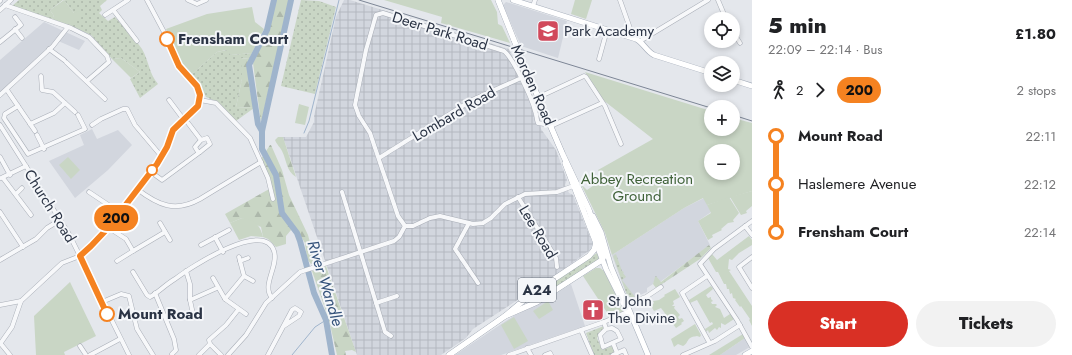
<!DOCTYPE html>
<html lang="en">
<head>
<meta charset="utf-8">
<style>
  body { margin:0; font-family:Jost,sans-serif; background:#f2f2f2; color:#202124; height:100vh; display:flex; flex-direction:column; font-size:15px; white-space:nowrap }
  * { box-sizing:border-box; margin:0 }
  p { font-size:13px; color:#757577 }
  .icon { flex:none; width:22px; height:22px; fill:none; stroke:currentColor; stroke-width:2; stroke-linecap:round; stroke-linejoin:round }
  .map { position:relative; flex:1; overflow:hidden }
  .sheet { display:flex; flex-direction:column; background:#fff; width:320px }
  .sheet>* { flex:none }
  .badge { padding:0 8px; border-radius:13px; font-size:14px; line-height:26px }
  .fabs { position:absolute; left:704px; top:12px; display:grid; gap:8px }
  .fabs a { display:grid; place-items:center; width:36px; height:36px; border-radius:50%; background:#fff; box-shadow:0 2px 6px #0003; font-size:20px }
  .map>.badge { position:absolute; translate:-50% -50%; box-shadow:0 0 0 2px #fff }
  .legs { display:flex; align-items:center; gap:6px; height:44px; padding:0 16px; font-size:13px }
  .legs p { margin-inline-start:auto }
  .head { display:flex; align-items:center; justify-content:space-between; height:68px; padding:0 16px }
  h1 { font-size:22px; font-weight:800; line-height:30px }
  .cta { display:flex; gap:8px; margin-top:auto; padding:8px 16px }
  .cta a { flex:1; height:46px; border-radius:24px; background:#d93025; color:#fff; font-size:16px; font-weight:800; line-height:46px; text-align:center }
  .cta a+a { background:#f2f2f2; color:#202124 }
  ul { padding:0 16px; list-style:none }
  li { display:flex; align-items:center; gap:14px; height:48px; font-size:15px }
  li i { display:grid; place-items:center; width:6px; height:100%; margin:0 5px; background:currentColor }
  li i::after { content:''; width:10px; height:10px; margin:-5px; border:3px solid; border-radius:50%; background:#fff }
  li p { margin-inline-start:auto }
  li:first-child i { background:linear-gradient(#0000 50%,currentColor 0) }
  li:last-child i { background:linear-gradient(currentColor 50%,#0000 0) }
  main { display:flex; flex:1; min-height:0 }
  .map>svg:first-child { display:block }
</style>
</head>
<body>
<main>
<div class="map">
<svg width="752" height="355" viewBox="0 0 752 355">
  <defs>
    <pattern id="industrial-grid" width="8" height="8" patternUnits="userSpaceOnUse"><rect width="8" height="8" fill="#d2d6de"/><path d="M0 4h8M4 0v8" fill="none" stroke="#b4b8c0"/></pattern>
    <pattern id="grass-dots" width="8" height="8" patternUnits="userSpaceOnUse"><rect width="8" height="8" fill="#c9d6c5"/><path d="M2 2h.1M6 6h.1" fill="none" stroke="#adb8ab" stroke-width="1.8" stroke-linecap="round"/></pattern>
    <pattern id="forest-firs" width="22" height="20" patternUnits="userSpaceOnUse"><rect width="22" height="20" fill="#c9d6c5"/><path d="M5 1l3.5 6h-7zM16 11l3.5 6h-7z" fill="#adb8ab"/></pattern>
  </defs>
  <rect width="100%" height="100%" fill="#e4e7ec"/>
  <g fill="#d2d6de">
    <path d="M506 2 567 21 558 58 521 46 503 5Z"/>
    <path d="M44 22 85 41 79 50 56 40 0 92V60Z"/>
    <path d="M92 129 97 139 118 130 132 145 108 170 75 198 49 161 84 145 80 135Z"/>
    <path d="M704 198 711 212 698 221 710 245 660 282 656 277 653 284 647 288V292L633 298 627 296 612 255 684 208Z"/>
    <path d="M571 284 585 326 501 355H455L515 315 537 305Z"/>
    <path d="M745 338 750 347 736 355H720Z"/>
  </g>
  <path fill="url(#industrial-grid)" d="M344 0H350L509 49 539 112 541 129 556 150 567 180 565 185 569 193 573 195 593 244 590 250 556 275 473 329 466 338 441 355H357L283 137H306L314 122V116L336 17Z"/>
  <g fill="url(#grass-dots)">
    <path d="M19 0H63L50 10 54 16 52 19 12 6Z"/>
    <path d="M64 0H107L100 6 102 10 99 13 108 21 115 17C124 28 134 37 142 49 149 61 149 74 158 84L140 98 130 79 140 72 121 58 112 59 91 35 70 26 74 13Z"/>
    <path d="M301 0 319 1 336 7 315 94 281 86Z"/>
    <path d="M227 50 231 55 252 53 249 59 242 58V79L236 107 254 108 236 121 217 102 206 97 201 87 191 75 217 52Z"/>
    <path d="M597 253 599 259 538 299 535 294Z"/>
    <path d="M616 254 622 271 624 272 623 273 626 277 622 280 635 297H630L627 295 613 256Z"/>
    <path d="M604 326 605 328 597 338 602 350 612 346 615 352 609 355H594L586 333Z"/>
  </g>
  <g fill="url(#forest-firs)">
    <path d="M276 0H289L261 123 253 63 266 36Z"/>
    <path d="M241 58 249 59V85L254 108 236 107 242 79Z"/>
    <path d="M278 137H283L296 177C286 171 287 161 282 151 280 147 277 145 275 140Z"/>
    <path d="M270 145H271L282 170 289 195 308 235 315 261 311 264 307 259 305 243 297 230H291L286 236V244L276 247 268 239 263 237 261 227 242 218 230 223 225 214 271 188 261 159Z"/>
    <path d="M709 245 711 248 700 259 656 288 653 284 655 277 656 276 661 282Z"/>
    <path d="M326 266 356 352 352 350 345 351 346 355H337L329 320 312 271Z"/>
  </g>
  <g fill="#c9d6c5" fill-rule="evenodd">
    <path d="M64 0 74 13 79 11 83 16 70 26 52 19 54 16 50 10Z"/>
    <path d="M384 0H491L497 12 498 24 502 26 510 43 441 23 442 17Z"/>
    <path d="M575 0H592L586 19 571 14Z"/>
    <path d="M252 7 255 22 264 29 252 53 231 55 226 50 217 52 191 75 177 56 166 29 207 14Z"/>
    <path d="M121 58 140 72 131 78 112 59Z"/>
    <path d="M585 72 711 111V129H733V118L752 123V191L707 205 703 198 684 208 612 255 605 233 581 184 587 190 603 179 598 170 653 139 603 100ZM711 151H733V173H711Z"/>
    <path d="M299 104 309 107 305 125 295 123Z"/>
    <path d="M68 157 80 170 71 179 59 165Z"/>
    <path d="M752 191V206L746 211 747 213 741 215 730 197Z"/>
    <path d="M729 197 739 213 733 220 734 222 728 223 721 229 722 230 712 235 713 237 708 240 698 221 711 213 707 205Z"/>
    <path d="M242 218C254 219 260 225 263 237L251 236 239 240 230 223Z"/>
    <path d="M749 236 752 240V245L739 253 732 260 729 259 728 269 731 270 729 271 752 306V326L749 320 750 319 741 306 740 307 735 300 736 299 733 298 732 293 730 294 729 289H727L726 284H724L718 272H716L708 258 712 254 717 260Z"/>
    <path d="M596 268H600L604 271 624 312 610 317 583 276Z"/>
    <path d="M70 282 96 336 64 352 65 355H36L34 316Z"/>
    <path d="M711 286 713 289 706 295 708 298 711 297V299L713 301 711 302 712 304H716L717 305 715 307 720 309 724 318 730 314 734 319 725 325 721 323V328L719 327 717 330 715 328 709 333 708 330 706 332 705 329 713 324 712 322 710 323 697 300 690 303 689 300Z"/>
    <path d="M675 289 680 297 673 301 674 304 672 306H675L674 308 680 315 678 317 679 319 682 318 684 321 681 323 682 324 676 328 661 308 654 311 651 306 654 303 653 301 659 300 665 296 664 295Z"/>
    <path d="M548 301 553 310 539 319 533 311Z"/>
    <path d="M514 317 528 341 514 349 501 325Z"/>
    <path d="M695 324 701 335 700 337 697 336C694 337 692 336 689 339 687 341 687 344 683 346L678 344 674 347 671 339Z"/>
    <path d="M743 334 745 338 720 355H709Z"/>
  </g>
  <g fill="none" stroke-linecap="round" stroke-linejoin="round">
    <g stroke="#9fb4cc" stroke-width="1">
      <path d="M304 133 309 121 339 0"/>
      <path d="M292 355 315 327 326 320"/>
    </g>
    <g stroke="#9fb4cc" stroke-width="6">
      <path d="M291 0 262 131V149L276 175 282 213 297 233 300 241 314 293 326 320 332 355"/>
      <path d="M262 131 258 124 249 65 267 30 274 0"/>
    </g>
    <g stroke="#a9aeb7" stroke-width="5">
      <g id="minor">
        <path d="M188 0 197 4 206 0"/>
        <path d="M620 0 631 31V37"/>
        <path d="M718 0 726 19"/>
        <path d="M0 1V0"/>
        <path d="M5 5 71 28 89 37 107 56 109 62 87 81"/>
        <path d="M533 6 535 0"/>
        <path d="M0 10 11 0"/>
        <path d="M114 11 137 41"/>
        <path d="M105 15 128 0"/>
        <path d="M15 29 22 38"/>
        <path d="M733 32 740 43"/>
        <path d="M640 41 708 0"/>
        <path d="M0 42 21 25 15 17"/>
        <path d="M53 46 68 27"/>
        <path d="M49 49 64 60"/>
        <path d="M599 59 607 30"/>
        <path d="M66 62 105 99"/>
        <path d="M41 76 42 90 53 92 75 112"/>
        <path d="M7 90 35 131"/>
        <path d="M0 95 52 47"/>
        <path d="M539 97 584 76 586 77 605 106 621 144"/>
        <path d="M169 100 184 120"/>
        <path d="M200 100 216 103 250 138 268 178 273 199"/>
        <path d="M18 106 5 114 4 118 28 154 85 129 78 115"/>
        <path d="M188 123 201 140 207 138 210 144 200 152H198L195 147 201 140"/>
        <path d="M30 124 54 113 65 103"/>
        <path d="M0 125 69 234 129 355"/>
        <path d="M92 125 101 119 123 109H127L135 125 162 157"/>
        <path d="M551 126 602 103"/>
        <path d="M37 135 44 149"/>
        <path d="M0 157 10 175"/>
        <path d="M379 158 472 100 519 79"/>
        <path d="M151 172 162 180 200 152"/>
        <path d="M1 178 26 166"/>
        <path d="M3 178 31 215"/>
        <path d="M137 189C158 205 175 213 200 199L261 162"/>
        <path d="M89 192 119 212"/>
        <path d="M342 192 381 319 385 332 391 336"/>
        <path d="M16 194 22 188"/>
        <path d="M518 197 556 258 557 267"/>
        <path d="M0 212 23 247"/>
        <path d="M752 221 714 249 700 264 737 320 752 347"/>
        <path d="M160 223 170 240"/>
        <path d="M469 223 455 249 478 283"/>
        <path d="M405 226 398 216 370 133 359 116 355 105 366 50 376 15 383 13 504 51C513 58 532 98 535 111 537 115 536 119 538 123L544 124 549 122"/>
        <path d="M405 226H413L430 218 440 216 473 224 483 223 491 218 505 204 525 194 557 192 576 185"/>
        <path d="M745 226 752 235"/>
        <path d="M109 228 126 239 133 251 165 232"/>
        <path d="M215 237 223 252"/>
        <path d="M201 245 229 230"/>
        <path d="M239 257 244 276 253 281"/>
        <path d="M752 257 739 267 752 288"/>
        <path d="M0 260 36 239 47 228 60 220"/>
        <path d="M117 261 133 251"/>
        <path d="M240 261 248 258"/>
        <path d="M186 271 190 284V300L193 314"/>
        <path d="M133 272 147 295 150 297C159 292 166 284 175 279 191 267 264 219 274 251 279 266 261 285 272 298"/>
        <path d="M707 276 682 293 709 342"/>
        <path d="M213 278 225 299 246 314"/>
        <path d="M155 293 174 339 176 350 172 354"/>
        <path d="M225 299 244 276"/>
        <path d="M190 300 217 288"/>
        <path d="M102 302 121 294 129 296 137 329 153 355"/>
        <path d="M376 303 397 296"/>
        <path d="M0 305 21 301"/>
        <path d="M624 305 646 297 661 287"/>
        <path d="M604 322 606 329 612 328 617 331 621 339 603 347 600 335 606 329"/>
        <path d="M581 330 592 355"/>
        <path d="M613 343 617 353"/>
        <path d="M0 344 12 327 21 301 62 263 80 256 98 240 157 164 167 147 173 130 194 111 198 106 200 95 197 86 176 60 164 32 147 0"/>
        <path d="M1 344 10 355"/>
        <path d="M80 346 86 355"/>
        <path d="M527 348 531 355"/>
        <path d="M90 355 120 339"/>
        <path d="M199 355 210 344"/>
        <path d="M221 355 210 344 209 340 226 325 238 310"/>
        <path d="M228 355 246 335 266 303 300 272 394 241 399 237 405 226"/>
        <path d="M268 355 292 310 295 308 301 312 299 316 284 326"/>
        <path d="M509 355 604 322 627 312"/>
        <path d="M545 355 550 353 551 355"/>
        <path d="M613 355 624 350 626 355"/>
        <path d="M683 355 715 341 740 325"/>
      </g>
    </g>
    <g stroke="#a3abb8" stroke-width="6">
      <g id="major">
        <path d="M513 0 636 39C644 43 646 51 654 55L711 73"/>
        <path d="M733 80 752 86"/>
        <path d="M593 216 601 232 611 267 648 355"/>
        <path d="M596 243 606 269 629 315"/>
        <path d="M745 355 752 351"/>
      </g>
    </g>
    <g stroke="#8b94a3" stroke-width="6">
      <g id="highway">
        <path d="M498 0 514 40"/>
        <path d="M505 316 537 302 602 260 604 256 589 210 563 155 520 55"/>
        <path d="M449 355 505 316 530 295 589 256 594 250 596 243 565 163"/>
      </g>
    </g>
    <use href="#minor" stroke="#f7f8fa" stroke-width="4"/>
    <use href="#major" stroke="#fff" stroke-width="5"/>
    <use href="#highway" stroke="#fff" stroke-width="5.5"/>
    <g stroke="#7d8696" stroke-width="1">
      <path d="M359 0 711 108"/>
      <path d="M733 115 752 121"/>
    </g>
    <g stroke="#8b94a3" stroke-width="6" stroke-linecap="butt">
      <path id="highway-bridge" d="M514 40 520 55"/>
    </g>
    <use href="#highway-bridge" stroke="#fff" stroke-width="5.5"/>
  </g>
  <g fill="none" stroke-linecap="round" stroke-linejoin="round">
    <g stroke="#fff" stroke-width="9">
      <path id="line-1" d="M107 314 80 256 91 246 108 228 157 164 167 147 173 130 198 106 200 95 197 86 179 66 167 39"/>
    </g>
    <use href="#line-1" stroke="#f58220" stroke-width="6"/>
  </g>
  <defs>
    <g id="school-square" transform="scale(1.15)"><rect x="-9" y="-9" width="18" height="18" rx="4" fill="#d1495b" stroke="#f4f6f9"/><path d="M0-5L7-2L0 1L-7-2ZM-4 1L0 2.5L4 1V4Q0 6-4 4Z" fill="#fff"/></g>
    <g id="church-square" transform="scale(1.15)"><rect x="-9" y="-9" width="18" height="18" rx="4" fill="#d1495b" stroke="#f4f6f9"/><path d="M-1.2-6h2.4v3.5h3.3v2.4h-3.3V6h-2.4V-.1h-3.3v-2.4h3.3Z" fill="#fff"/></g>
  </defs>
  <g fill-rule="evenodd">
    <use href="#school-square" x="548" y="31"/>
    <use href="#church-square" x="593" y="310"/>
  </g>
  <g fill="#fff" stroke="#f58220" stroke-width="2">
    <circle cx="167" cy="39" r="7"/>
    <circle cx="152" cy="170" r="5"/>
    <circle cx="107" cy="314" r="7"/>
  </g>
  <g text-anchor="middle" stroke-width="4" stroke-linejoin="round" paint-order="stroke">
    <rect fill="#f4f6f9" stroke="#676e7b" stroke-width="1" x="518" y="278" width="38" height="24" rx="3"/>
    <g font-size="14" font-weight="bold" fill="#2b3445">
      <text x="537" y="295">A24</text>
    </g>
    <g font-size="15" fill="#2b3445" stroke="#f4f6f9">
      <text transform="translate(440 31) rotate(17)" y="5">Deer Park Road</text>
      <text transform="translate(533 85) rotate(66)" y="5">Morden Road</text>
      <text transform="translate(454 114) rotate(-30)" y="5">Lombard Road</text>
      <text transform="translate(50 206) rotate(58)" y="5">Church Road</text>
      <text transform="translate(538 232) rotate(59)" y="5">Lee Road</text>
    </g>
    <g font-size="15" fill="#2b3445" stroke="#f4f6f9" text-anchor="start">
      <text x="564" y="36">Park Academy</text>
      <text x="608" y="306">St John<tspan x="608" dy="17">The Divine</tspan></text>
    </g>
    <g font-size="15" font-weight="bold" fill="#2b3445" stroke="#f4f6f9" text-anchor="start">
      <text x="178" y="44">Frensham Court</text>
      <text x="118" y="319">Mount Road</text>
    </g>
    <g font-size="15" fill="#3f6138" stroke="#f4f6f9">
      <text x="637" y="184">Abbey Recreation<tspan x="637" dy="17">Ground</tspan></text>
    </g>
    <g font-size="16" font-style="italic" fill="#34527a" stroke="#f4f6f9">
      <text transform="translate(326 283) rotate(73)" y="6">River Wandle</text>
    </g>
  </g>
</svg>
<div class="fabs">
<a><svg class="icon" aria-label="locate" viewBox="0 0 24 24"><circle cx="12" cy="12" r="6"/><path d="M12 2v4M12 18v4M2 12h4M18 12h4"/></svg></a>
<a><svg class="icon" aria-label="layers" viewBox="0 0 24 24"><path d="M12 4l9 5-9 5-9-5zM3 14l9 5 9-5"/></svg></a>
<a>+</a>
<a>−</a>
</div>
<b class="badge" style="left:116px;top:218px;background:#f58220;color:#111">200</b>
</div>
<section class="sheet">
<div class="head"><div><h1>5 min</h1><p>22:09 – 22:14 · Bus</p></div><b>£1.80</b></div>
<div class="legs"><svg class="icon" aria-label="walk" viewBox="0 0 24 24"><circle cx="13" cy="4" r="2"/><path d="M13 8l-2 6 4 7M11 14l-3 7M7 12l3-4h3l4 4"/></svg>2<svg class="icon" aria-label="forward" viewBox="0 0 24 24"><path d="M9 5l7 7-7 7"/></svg><b class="badge" style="background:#f58220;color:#111">200</b><p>2 stops</p></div>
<ul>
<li><i style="color:#f58220"></i><b>Mount Road</b><p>22:11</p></li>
<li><i style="color:#f58220"></i><span>Haslemere Avenue</span><p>22:12</p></li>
<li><i style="color:#f58220"></i><b>Frensham Court</b><p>22:14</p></li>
</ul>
<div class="cta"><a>Start</a><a>Tickets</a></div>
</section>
</main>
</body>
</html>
